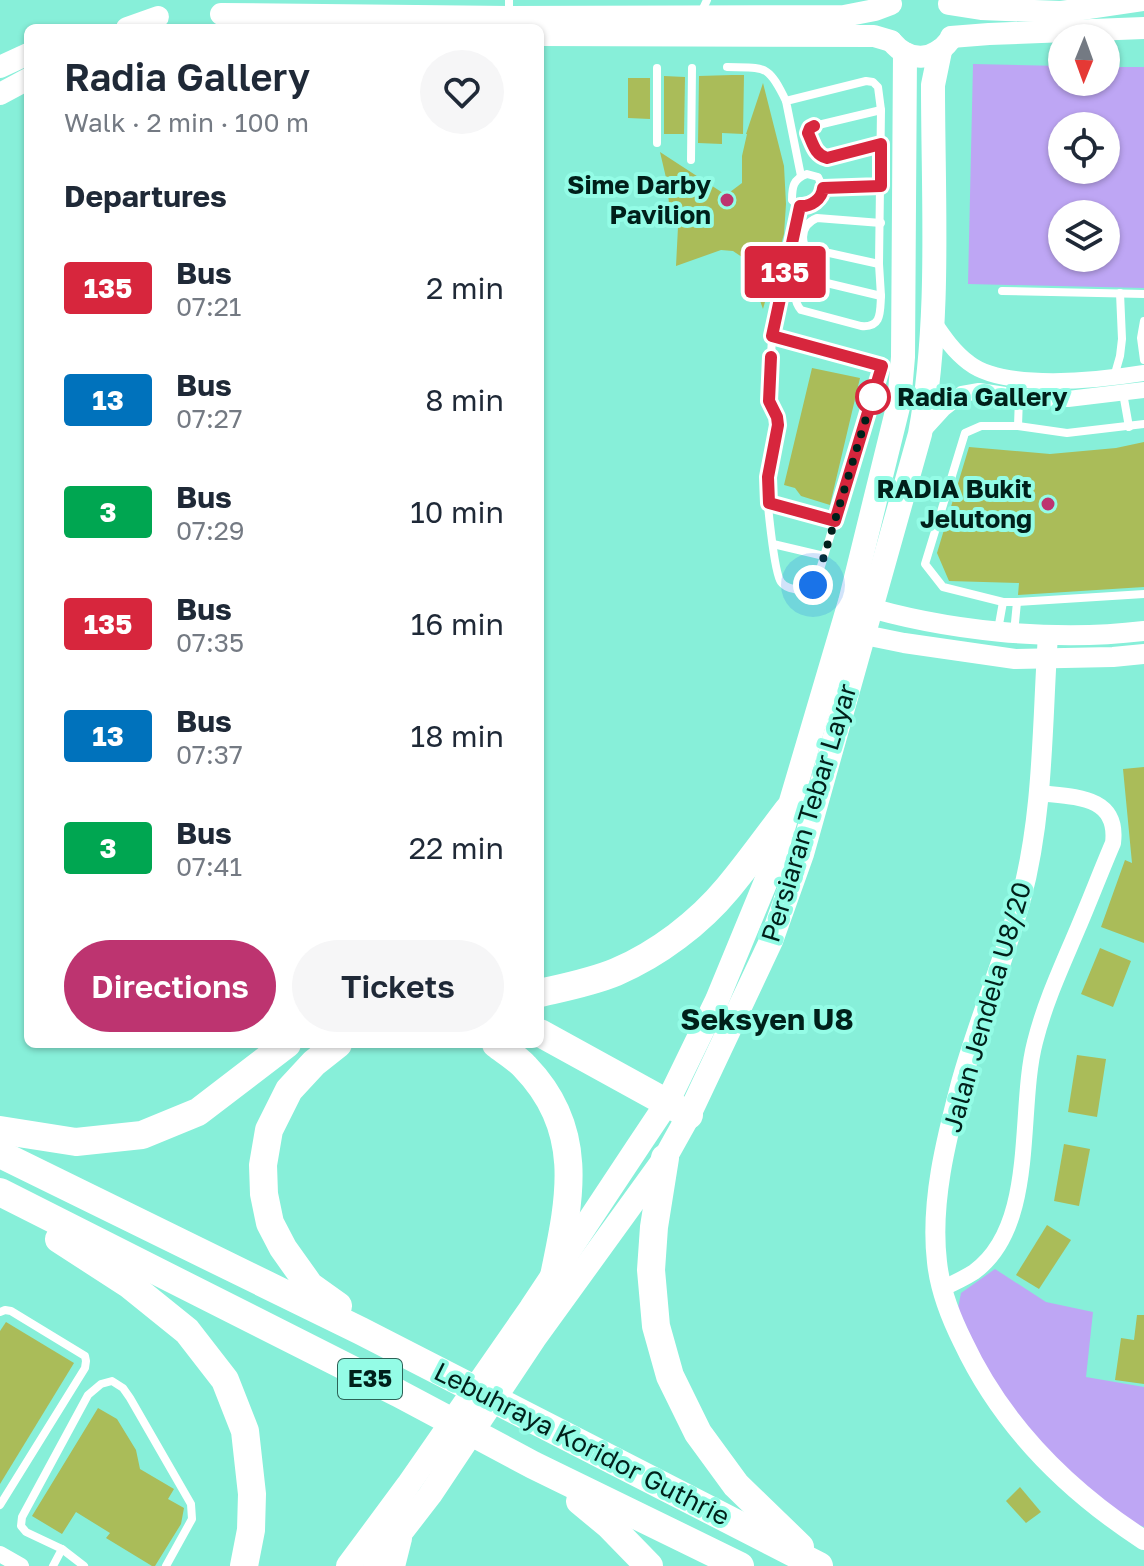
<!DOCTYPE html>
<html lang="en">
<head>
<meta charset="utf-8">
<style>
  body { margin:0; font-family:"Golos Text",sans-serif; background:#f6f6f7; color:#1f2937; height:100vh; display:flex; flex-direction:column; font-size:30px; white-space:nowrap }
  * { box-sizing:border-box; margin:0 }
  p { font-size:26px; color:#747a83 }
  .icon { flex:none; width:44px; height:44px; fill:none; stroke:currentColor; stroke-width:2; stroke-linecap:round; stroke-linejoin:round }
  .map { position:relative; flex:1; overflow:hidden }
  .details { position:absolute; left:24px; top:24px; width:520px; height:1024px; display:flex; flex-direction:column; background:#fff; border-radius:12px; box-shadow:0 2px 6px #0004 }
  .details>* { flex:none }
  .badge { padding:0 16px; border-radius:6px; font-size:28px; line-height:52px }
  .needle { width:52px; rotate:181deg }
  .tools { position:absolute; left:1048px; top:24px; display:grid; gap:16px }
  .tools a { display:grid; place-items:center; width:72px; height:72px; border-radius:50%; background:#fff; box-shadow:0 2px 6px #0004; font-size:40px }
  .you { position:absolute; width:40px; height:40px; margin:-20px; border:6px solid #fff; border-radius:50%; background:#1a73e8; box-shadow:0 0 0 12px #1a73e833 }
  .map>.badge { position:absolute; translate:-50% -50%; box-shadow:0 0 0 4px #fff }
  h2 { padding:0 40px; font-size:30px; line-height:72px }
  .round { display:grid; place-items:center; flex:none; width:84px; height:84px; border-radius:42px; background:#f6f6f7 }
  .overview { display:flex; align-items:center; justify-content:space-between; height:136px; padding:0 40px }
  h1 { font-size:38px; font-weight:600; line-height:60px }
  .cta { display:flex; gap:16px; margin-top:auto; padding:16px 40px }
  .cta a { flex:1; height:92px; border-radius:48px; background:#bd3470; color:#fff; font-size:32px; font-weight:600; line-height:92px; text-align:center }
  .cta a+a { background:#f6f6f7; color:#1f2937 }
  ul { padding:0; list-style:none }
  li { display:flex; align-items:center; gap:24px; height:112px; padding:0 40px }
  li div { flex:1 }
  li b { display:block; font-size:30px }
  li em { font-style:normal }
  li .badge { min-width:88px; font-weight:700; text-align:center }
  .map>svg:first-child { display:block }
</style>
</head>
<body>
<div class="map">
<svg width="1144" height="1566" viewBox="0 0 1144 1566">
  <rect width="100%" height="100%" fill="#87efd9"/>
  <g fill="#bea6f4" fill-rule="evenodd">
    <path d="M973 64 1062 66V82H1106V67H1144V288L968 284ZM1062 126H1106V170H1062ZM1062 214H1106V258H1062Z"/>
    <path d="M995 1269 1046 1302 1093 1312 1086 1377 1144 1387V1527L1125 1519 1059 1465 990 1379 958 1308 961 1293Z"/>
  </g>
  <g fill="#aabc59">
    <path d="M732 75H744L743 134 722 133V144L698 143 699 76Z"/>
    <path d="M664 76 685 77 684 134H664Z"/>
    <path d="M628 78H650V119L628 118Z"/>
    <path d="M763 83 784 166 786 204 784 234 763 309 754 284 749 256 742 257 733 251 721 250 676 266 678 227 671 226 667 182 660 152 726 195 742 183V156L747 134H746Z"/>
    <path d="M812 368 860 378 830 505 801 496 795 488 784 485Z"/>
    <path d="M1144 442V587L1018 595 1019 583 949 581 937 553 969 447 1050 454 1116 448Z"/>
    <path d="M1144 767V943L1101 927 1125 860 1132 863 1123 769Z"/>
    <path d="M1100 948 1131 961 1113 1007 1081 994Z"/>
    <path d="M1077 1055 1106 1059 1097 1117 1068 1112Z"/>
    <path d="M1064 1144 1090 1149 1079 1206 1054 1201Z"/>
    <path d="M1047 1225 1071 1240 1039 1289 1016 1275Z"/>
    <path d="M1137 1315H1144V1384L1115 1380 1121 1338 1134 1340Z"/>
    <path d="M6 1322 74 1363 0 1484V1331Z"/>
    <path d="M98 1408 117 1419 136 1450 140 1469 174 1489 168 1499 184 1508 181 1524 155 1566H152L106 1538 110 1533 76 1512 62 1534 32 1516Z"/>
    <path d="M1020 1487 1041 1512 1026 1523 1006 1501Z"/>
  </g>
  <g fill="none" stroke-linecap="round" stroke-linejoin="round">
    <g stroke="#fff" stroke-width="8">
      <path d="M509 0V16"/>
      <path d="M700 15 707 0"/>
      <path d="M727 67C766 68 768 64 786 101"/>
      <path d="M657 68V143"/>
      <path d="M881 144 827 158C815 155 813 144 808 133L810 128 814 126 881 110"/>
      <path d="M691 160 692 68"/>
      <path d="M807 174 818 177C820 181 823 187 823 190 822 205 802 211 792 200 792 187 793 179 807 174Z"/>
      <path d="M823 188 881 186"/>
      <path d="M800 206 772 336 769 401 777 417 778 425C774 443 769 462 767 481 766 494 774 573 781 582 786 589 795 589 804 591L813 585 818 576 882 366"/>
      <path d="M879 264 811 249 804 244C801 232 805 223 817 218L881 223"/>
      <path d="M785 273 881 296 879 264 881 110 878 87 873 82 866 81 786 101 801 176"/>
      <path d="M798 276C796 288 792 300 801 310L861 326C882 328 880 312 881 296"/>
      <path d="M1002 291 1144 294"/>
      <path d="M1144 321 1141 338 1144 360"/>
      <path d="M772 336 886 367"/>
      <path d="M1114 377 1120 356 1122 339 1120 293"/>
      <path d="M1123 393 1129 427"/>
      <path d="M1144 424 1067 433 1018 426H981L965 433 925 564 943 587 1003 602H1017L1144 594"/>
      <path d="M1018 426 1019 397"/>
      <path d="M769 503 835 521"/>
      <path d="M773 544 824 556"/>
      <path d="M998 630 1003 602"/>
      <path d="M1014 633 1017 602"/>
      <path d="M0 1312 5 1310 11 1311 85 1356 86 1361 85 1368 0 1505"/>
      <path d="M53 1566 62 1549"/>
      <path d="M84 1566 62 1549 26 1532 21 1526 22 1517 88 1395 101 1384 112 1381 123 1388 130 1398 191 1504 192 1519 166 1566"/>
    </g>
    <g stroke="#fff" stroke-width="16">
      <path d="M933 321C943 336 954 352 969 363 1005 391 1101 380 1144 373"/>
      <path d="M922 432 943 409 962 394 979 391 1019 397 1068 399 1144 390"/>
      <path d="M941 1289C952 1284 963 1279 974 1272 1038 1226 1017 1111 1035 1042 1045 1002 1062 966 1078 928 1090 900 1101 871 1113 843 1119 795 1073 797 1039 793"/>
      <path d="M0 1554 21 1566"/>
    </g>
    <g stroke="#fff" stroke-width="20">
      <path d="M857 604C945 631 1053 642 1144 631"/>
      <path d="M850 632 904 643 1015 659 1113 657 1144 654"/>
      <path d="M1048 635C1042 723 1044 813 1021 899 1004 961 978 1021 961 1083 946 1140 930 1203 937 1262 940 1291 950 1316 963 1342 1002 1425 1067 1490 1144 1540"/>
    </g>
    <g stroke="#fff" stroke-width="22">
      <path d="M949 4 981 9 1061 12 1144 0"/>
      <path d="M221 14 509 17 844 16 875 10 891 4"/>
      <path d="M127 28 158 17"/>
      <path d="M540 35 874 36 891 41"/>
      <path d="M951 37 989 34 1144 28"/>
      <path d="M892 42C909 62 933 62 950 40"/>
      <path d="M0 67 28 54"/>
      <path d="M0 94 28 79"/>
    </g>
    <g stroke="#fff" stroke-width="24">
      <path d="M348 1566 408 1485 531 1308 637 1148 667 1103 717 1000 771 869 850 602 899 403 903 357 905 54"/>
      <path d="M375 1566 430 1495 534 1339 665 1158 689 1115 771 941 802 854 920 434C941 320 933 201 933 85L940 51"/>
    </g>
    <g stroke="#fff" stroke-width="28">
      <path d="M540 993C566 987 592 982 616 972 658 954 699 923 728 888 749 863 768 836 788 810"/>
      <path d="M540 1033 689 1115"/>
      <path d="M496 1044C505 1051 517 1058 525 1067 586 1130 570 1199 554 1276"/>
      <path d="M0 1130 76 1142 142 1135 198 1112 287 1044"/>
      <path d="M0 1154 361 1331 819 1566"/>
      <path d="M665 1158 654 1227 651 1270 656 1326 670 1376 698 1433 736 1485 800 1547"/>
      <path d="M0 1192 398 1393 533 1465 740 1566"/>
      <path d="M59 1239 130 1285 187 1331 225 1380 245 1431 252 1494 251 1530 244 1566"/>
      <path d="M338 1306 310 1286 283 1248 270 1223 264 1194 263 1165 269 1130 289 1090 314 1063 338 1044"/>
      <path d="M580 1501 609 1525 649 1566"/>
      <path d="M391 1566 398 1538"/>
    </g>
  </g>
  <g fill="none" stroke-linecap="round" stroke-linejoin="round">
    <g stroke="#fff" stroke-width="18">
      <path id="line" d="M771 357 769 401 777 417 778 425 768 477 769 503 835 521 882 366 772 336 800 206C811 207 822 199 823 188L881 186V144L827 158C815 155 813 144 808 133L810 128 814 126"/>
    </g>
    <use href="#line" stroke="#d7263d" stroke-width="12"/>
    <path stroke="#00201a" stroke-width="8" stroke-dasharray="0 14.4" d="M813 585 818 576 874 392 873 397"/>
  </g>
  <g fill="#bd3470" stroke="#94fce6" stroke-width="3">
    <circle cx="727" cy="200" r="8"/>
    <circle cx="1048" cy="504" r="8"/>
  </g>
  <circle fill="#fff" stroke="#d7263d" stroke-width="4" cx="873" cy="397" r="16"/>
  <g text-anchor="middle" stroke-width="8" stroke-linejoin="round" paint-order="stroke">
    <rect fill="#94fce6" stroke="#2c6257" stroke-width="2" x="338" y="1359" width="64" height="40" rx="6"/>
    <g font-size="24" font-weight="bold" fill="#00201a">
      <text x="370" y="1387">E35</text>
    </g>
    <g font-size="26" font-weight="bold" fill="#00201a" stroke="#94fce6" text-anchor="end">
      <text x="711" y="194">Sime Darby<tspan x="711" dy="30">Pavilion</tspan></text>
      <text x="1032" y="498">RADIA Bukit<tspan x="1032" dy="30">Jelutong</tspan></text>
    </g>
    <g font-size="26" font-weight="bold" fill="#00201a" stroke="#94fce6" text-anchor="start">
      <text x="897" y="406">Radia Gallery</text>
    </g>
    <g font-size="26" fill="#00201a" stroke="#94fce6">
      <text transform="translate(809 813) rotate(-73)" y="9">Persiaran Tebar Layar</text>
      <text transform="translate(987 1007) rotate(-74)" y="9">Jalan Jendela U8/20</text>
      <text transform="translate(582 1444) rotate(27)" y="9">Lebuhraya Koridor Guthrie</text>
    </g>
    <g font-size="30" font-weight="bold" fill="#00201a" stroke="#94fce6">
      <text x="767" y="1030">Seksyen U8</text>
    </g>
  </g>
</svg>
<div class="tools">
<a><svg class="needle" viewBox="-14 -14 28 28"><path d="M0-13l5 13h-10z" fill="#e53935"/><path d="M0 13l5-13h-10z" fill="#747a83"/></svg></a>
<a><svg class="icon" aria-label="locate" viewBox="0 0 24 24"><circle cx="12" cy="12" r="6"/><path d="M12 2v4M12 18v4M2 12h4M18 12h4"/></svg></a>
<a><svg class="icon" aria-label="layers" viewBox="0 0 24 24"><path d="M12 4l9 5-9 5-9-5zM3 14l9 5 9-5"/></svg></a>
</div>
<div class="you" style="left:813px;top:585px"></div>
<b class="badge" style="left:785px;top:272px;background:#d7263d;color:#fff">135</b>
<section class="details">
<div class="overview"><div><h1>Radia Gallery</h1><p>Walk · 2 min · 100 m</p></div><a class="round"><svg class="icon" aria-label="heart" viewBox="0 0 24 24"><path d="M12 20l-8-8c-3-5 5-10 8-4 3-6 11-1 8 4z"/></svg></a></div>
<h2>Departures</h2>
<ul>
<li><span class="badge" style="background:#d7263d;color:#fff">135</span><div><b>Bus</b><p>07:21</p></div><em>2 min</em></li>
<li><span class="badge" style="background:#0072bc;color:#fff">13</span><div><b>Bus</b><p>07:27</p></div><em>8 min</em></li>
<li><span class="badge" style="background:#00a651;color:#fff">3</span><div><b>Bus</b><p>07:29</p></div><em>10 min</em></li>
<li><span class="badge" style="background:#d7263d;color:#fff">135</span><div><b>Bus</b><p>07:35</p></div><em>16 min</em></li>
<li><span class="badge" style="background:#0072bc;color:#fff">13</span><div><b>Bus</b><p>07:37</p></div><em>18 min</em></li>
<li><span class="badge" style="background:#00a651;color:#fff">3</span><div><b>Bus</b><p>07:41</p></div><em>22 min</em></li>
</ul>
<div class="cta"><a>Directions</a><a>Tickets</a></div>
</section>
</div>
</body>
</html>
